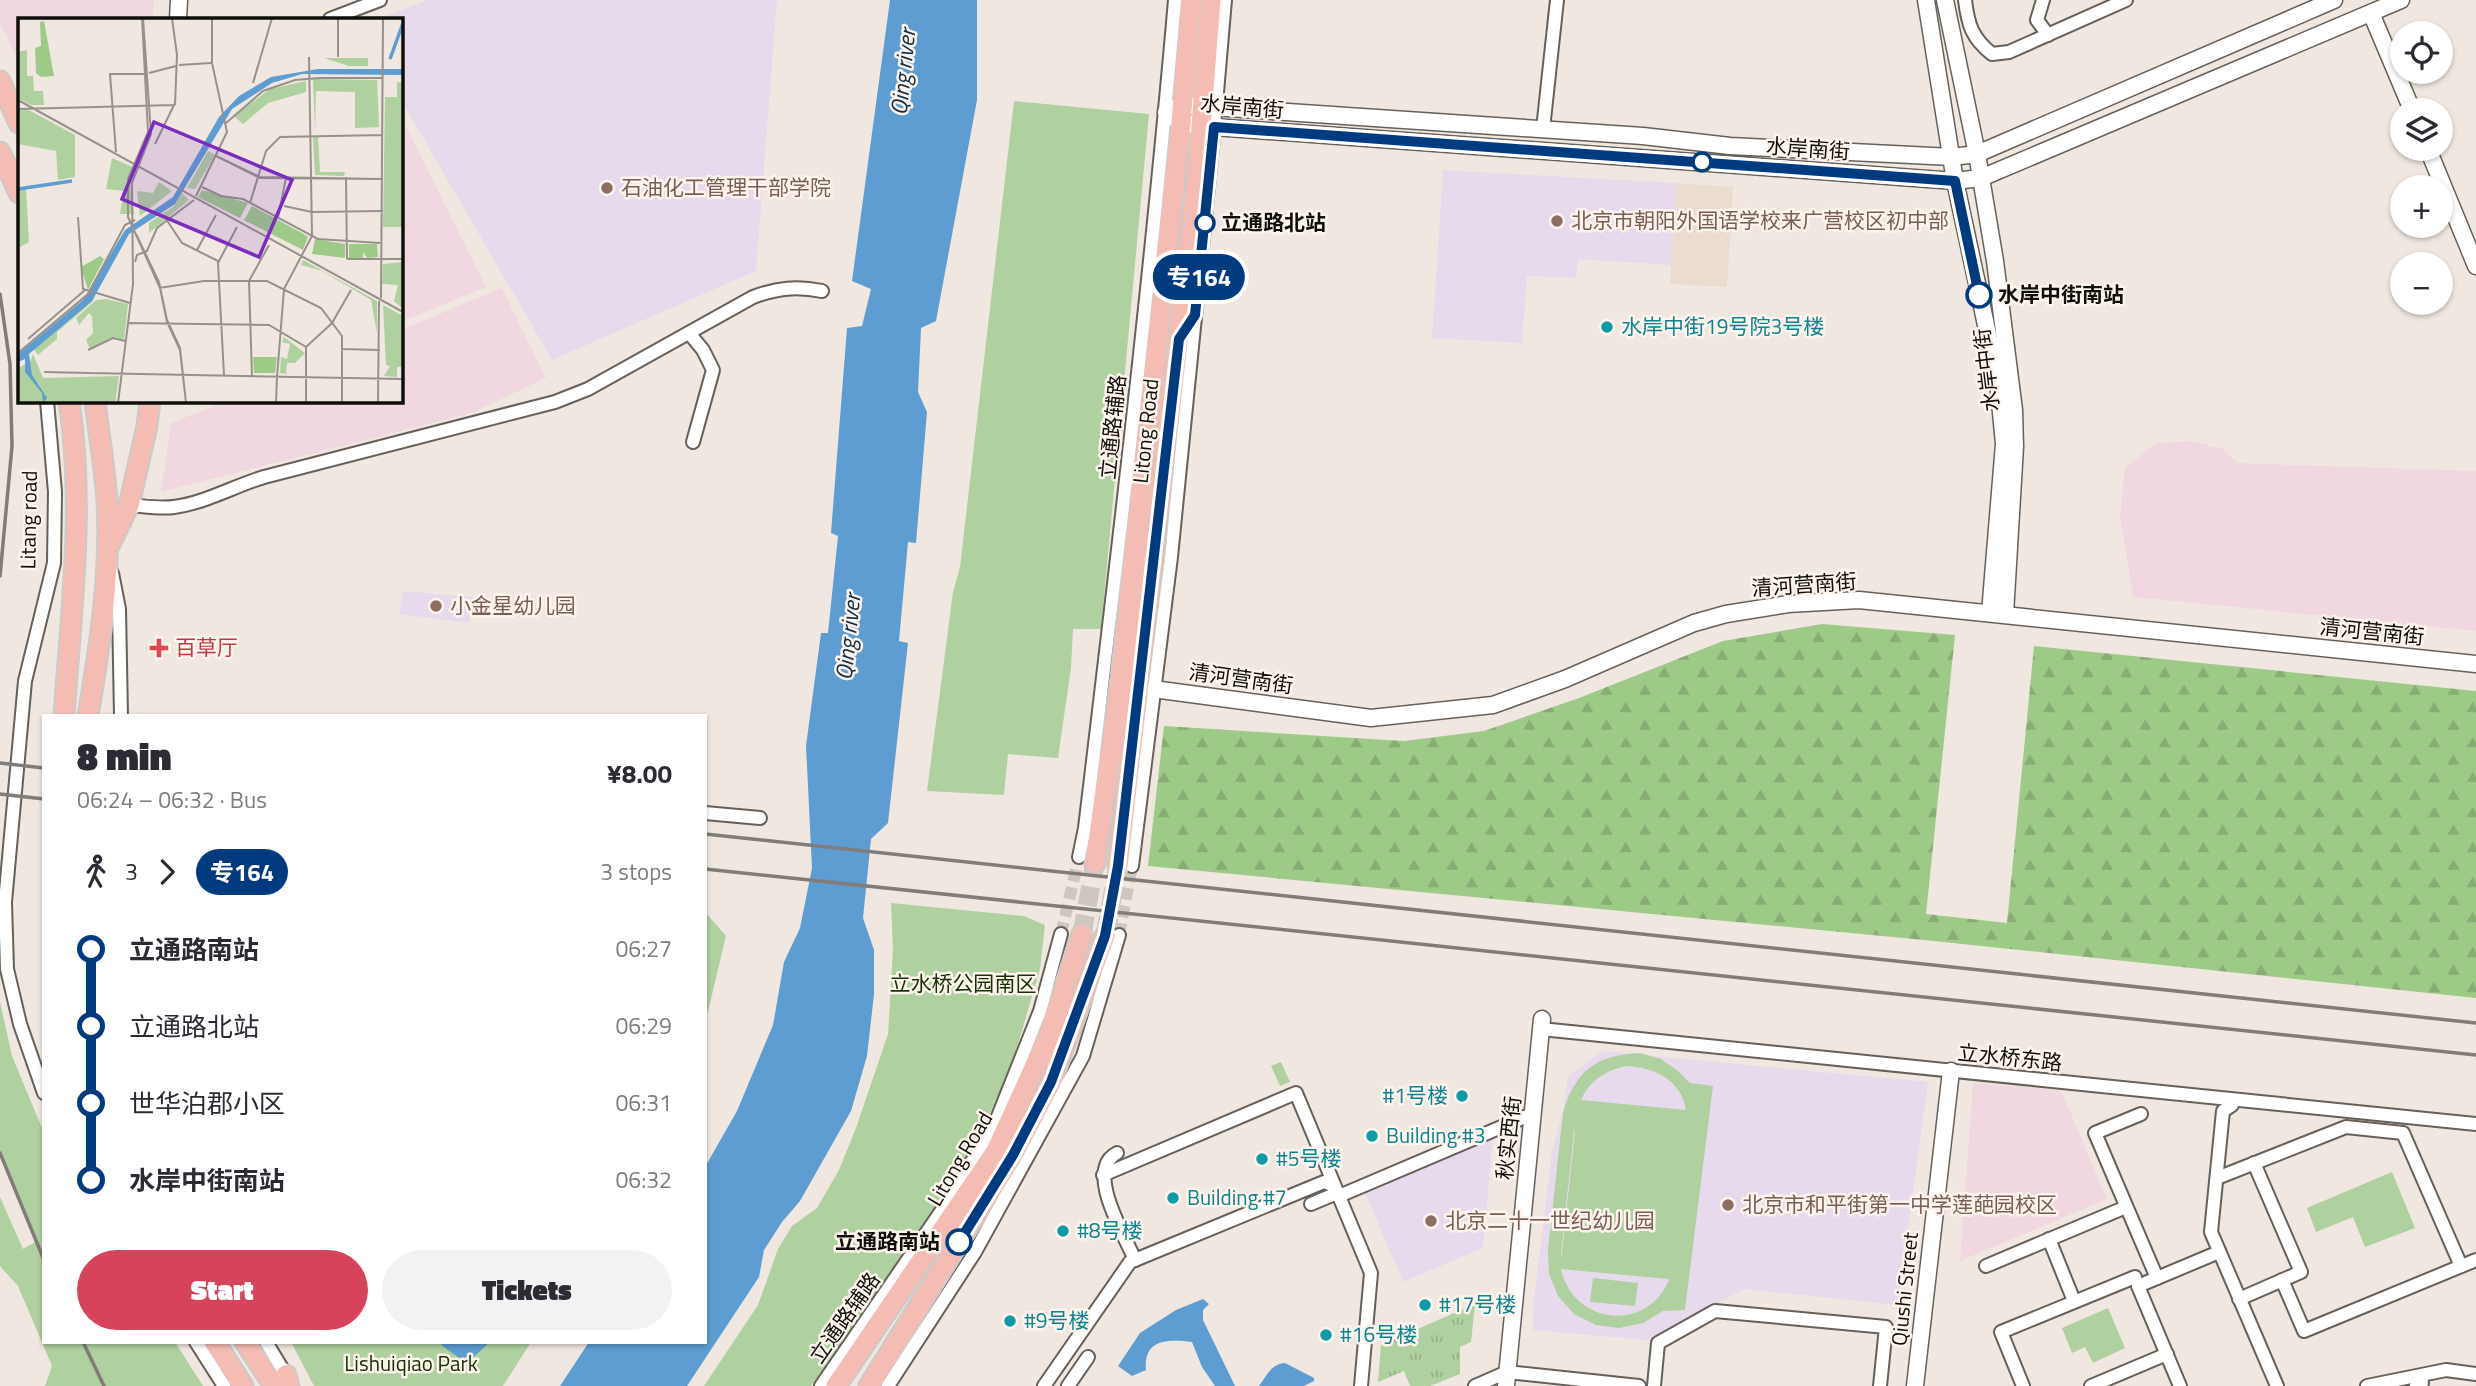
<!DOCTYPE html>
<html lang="en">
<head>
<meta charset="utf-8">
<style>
  body { margin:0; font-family:"Titillium Web","Noto Sans SC",sans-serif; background:#f2f2f3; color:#2b2b33; height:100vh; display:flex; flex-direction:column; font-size:26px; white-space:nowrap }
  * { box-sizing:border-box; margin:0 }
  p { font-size:23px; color:#7c7c81 }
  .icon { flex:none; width:38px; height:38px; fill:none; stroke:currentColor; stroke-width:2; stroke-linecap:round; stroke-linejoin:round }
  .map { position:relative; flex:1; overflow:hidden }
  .sheet { position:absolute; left:42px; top:714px; width:665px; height:630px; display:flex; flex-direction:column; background:#fff; border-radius:0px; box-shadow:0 2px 5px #0004 }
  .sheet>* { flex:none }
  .badge { padding:0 14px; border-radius:23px; font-size:24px; line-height:46px }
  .controls { position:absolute; left:2390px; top:21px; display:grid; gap:14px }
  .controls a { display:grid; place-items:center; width:63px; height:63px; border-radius:50%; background:#fff; box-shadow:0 2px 5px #0004; font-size:35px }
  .map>.badge { position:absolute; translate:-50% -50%; box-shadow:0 0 0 4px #fff }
  .legs { display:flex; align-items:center; gap:10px; height:77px; padding:0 35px; font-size:23px }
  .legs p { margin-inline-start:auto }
  .summary { display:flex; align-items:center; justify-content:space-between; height:119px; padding:0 35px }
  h1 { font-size:38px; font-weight:800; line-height:52px }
  .button { display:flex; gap:14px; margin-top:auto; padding:14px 35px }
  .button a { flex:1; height:80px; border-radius:42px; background:#d5445b; color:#fff; font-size:28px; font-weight:800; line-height:80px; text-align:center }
  .button a+a { background:#f2f2f3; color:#2b2b33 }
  ul { padding:0 35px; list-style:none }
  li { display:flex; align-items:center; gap:24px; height:77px; font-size:26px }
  li i { display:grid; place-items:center; width:10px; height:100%; margin:0 9px; background:currentColor }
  li i::after { content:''; width:18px; height:18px; margin:-9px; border:5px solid; border-radius:50%; background:#fff }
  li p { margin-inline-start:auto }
  li:first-child i { background:linear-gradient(#0000 50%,currentColor 0) }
  li:last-child i { background:linear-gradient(currentColor 50%,#0000 0) }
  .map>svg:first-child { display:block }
</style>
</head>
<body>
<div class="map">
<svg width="2476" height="1386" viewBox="0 0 2476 1386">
  <defs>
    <pattern id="grass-tufts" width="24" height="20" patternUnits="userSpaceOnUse" patternTransform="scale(1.75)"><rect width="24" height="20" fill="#afd09f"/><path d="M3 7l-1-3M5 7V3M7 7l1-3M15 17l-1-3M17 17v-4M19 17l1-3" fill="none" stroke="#96b188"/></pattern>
    <pattern id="forest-firs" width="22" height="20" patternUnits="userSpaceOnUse" patternTransform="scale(1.75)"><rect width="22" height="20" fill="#9eca88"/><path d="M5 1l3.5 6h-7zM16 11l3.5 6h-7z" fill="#87ac74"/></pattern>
  </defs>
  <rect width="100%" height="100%" fill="#f0e8e0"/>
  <g fill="#f1d8e0">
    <path d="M0 0H154L153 19H19V62L0 23Z"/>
    <path d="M404 122 486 287 401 322V123Z"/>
    <path d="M502 288 546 378 472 413 161 492 171 423 226 401H401V330Z"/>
    <path d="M2191 441 2223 449 2237 463 2476 471V631L2133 597 2120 517 2125 468 2156 443Z"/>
    <path d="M1973 1083 2061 1090 2107 1199 1960 1261Z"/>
  </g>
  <path fill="#eadccf" d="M1676 183 1733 187 1727 287 1670 284Z"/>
  <g fill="#e8daed">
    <path d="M428 0H777L756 271 552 360 404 105H401V19H378Z"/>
    <path d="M1443 170 1676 183 1671 265 1578 259 1576 278 1527 276 1522 343 1432 338Z"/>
    <path d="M403 591 474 597 469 623 399 614Z"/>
    <path d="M1602 1051 1928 1082 1898 1305 1745 1289 1647 1340 1533 1330V1306L1552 1151 1564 1105 1568 1077Z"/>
    <path d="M1493 1138 1483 1248 1403 1282 1365 1193Z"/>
  </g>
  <path fill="url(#grass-tufts)" d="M1475 1304 1471 1342 1460 1347V1374L1430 1386H1410L1404 1371 1378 1382 1381 1345Z"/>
  <path fill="url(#forest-firs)" d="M1822 624 1955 635 1926 914 2007 923 2034 646 2476 691V998L1924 940 1148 866 1164 726 1404 741 1484 731 1579 698 1723 641Z"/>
  <g fill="#afd09f" fill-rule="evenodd">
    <path d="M1014 101 1149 114 1101 629H1073L1071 668 1058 758 1008 754 1004 795 927 791 953 592 960 567Z"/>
    <path d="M891 903 1024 916 1045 925 1040 969 1011 1068 969 1158 878 1299 811 1386H704L758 1305 778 1249 792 1226 817 1208 839 1170 856 1128 888 1034 893 949Z"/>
    <path d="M705 912 726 936 705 1024Z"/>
    <path d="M0 1002 12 1056 44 1133V1342H175L203 1386H45L52 1366 18 1286 0 1266V1197L23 1249 35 1242 0 1153Z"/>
    <path d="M1640 1053 1661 1059 1678 1071 1690 1083 1713 1086 1685 1310 1663 1311 1643 1323 1619 1328 1596 1325 1574 1314 1558 1296 1549 1274 1548 1250 1563 1113C1575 1071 1596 1055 1640 1053ZM1626 1066C1653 1067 1681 1079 1686 1110L1581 1100C1590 1080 1605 1071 1626 1066ZM1574 1131H1575L1561 1261V1253ZM1561 1269 1668 1279 1669 1280C1647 1333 1573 1325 1561 1269Z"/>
    <path d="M1281 1062 1290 1082 1280 1086 1271 1066Z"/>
    <path d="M2392 1172 2415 1228 2365 1247 2353 1217 2316 1232 2307 1208Z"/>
    <path d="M1593 1278 1638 1283 1635 1306 1590 1302Z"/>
    <path d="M2108 1308 2125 1348 2093 1363 2085 1347 2072 1353 2062 1328Z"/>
    <path d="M291 1342H531L503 1386H314Z"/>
  </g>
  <g fill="#5e9dd2">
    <path d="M890 0H977V100L936 321 921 328 918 392 927 412 916 543 908 542 899 641 908 643 888 823 871 839 863 918 874 950V994L867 1056 851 1111 800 1201 782 1222 764 1250 759 1277 687 1386H560L589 1342H705V1167L737 1111 773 1025 784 962 800 928 812 868 806 746 821 633H828L838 536 831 533 847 328 862 326 871 289 852 281Z"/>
    <path d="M1203 1299 1209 1304 1203 1310V1320L1235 1386H1215L1202 1367 1192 1342C1168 1339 1143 1339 1146 1370L1132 1376 1118 1366 1140 1333 1176 1310Z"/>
    <path d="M444 1342H490L469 1361 458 1357 441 1345Z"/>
    <path d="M1285 1363 1314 1378V1381L1304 1386H1259C1267 1375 1271 1364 1285 1363Z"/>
  </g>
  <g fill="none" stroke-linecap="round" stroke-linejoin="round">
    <g stroke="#cec7c0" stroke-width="12" stroke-dasharray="12 6" stroke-linecap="butt">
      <path d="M1061 934 1079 857"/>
      <path d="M1119 935 1132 866"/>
    </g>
    <g stroke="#cec7c0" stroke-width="19" stroke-dasharray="19 10" stroke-linecap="butt">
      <path d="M1082 934 1095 863"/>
      <path d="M1105 936 1118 866"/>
    </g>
    <g stroke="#676059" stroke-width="16">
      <g id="minor">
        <path d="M1965 0C1968 25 1972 38 1992 54L2009 52 2126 0"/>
        <path d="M2043 0 2037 20 2048 35"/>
        <path d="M330 19 380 0"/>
        <path d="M1543 129 1557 0"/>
        <path d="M689 333 703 350 713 370 693 442"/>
        <path d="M129 505C143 506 160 509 174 507 205 503 234 486 264 477L555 402 588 389 753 297C777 288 797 286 822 291"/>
        <path d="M112 573 119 609 121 716"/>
        <path d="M705 813 760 818"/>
        <path d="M1079 857 1085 828C1118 553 1151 277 1175 0"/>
        <path d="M1132 866 1171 557 1214 127 1225 0"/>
        <path d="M1541 1029 2476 1124"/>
        <path d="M44 1093 20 1024 7 969 5 902 25 681 54 563 55 492 47 401"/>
        <path d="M2232 1100V1105L2223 1111 2211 1232 2277 1386"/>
        <path d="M2141 1114 2095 1133 2157 1278"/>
        <path d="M1117 1153C1084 1170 1125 1236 1135 1260"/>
        <path d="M1103 1175 1296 1093 1371 1273 1361 1386"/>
        <path d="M2217 1178 2346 1127 2403 1133 2461 1266"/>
        <path d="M1339 1196 1532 1114"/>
        <path d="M1311 1204 1337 1193"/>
        <path d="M2049 1239 2074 1301"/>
        <path d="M1986 1266 2126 1207"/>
        <path d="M2282 1280 2304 1331 2476 1260"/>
        <path d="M2239 1299 2301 1272 2254 1163"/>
        <path d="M196 1342 224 1386"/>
        <path d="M266 1342 289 1380"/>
        <path d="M821 1386 951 1197 997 1119 1040 1011 1061 934"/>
        <path d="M888 1386 975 1252 1083 1056 1119 935"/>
        <path d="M1044 1386 1130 1262 1324 1182 1334 1186"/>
        <path d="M1068 1386 1088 1357"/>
        <path d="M1475 1386 1507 1372 1639 1386"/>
        <path d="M1654 1386 1658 1343 1715 1311 1886 1327 1880 1386"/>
        <path d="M2023 1386 2001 1332 2135 1277"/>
        <path d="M2091 1386 2167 1354"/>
        <path d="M2180 1386 2138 1286 2219 1252"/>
        <path d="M2367 1386 2446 1370 2476 1374"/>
        <path d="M2416 1386 2422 1383"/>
      </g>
    </g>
    <g stroke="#676059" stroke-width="19">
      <g id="tertiary">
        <path d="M1926 0 1955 181 1998 381 2004 444 1990 613"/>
        <path d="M1945 0 1977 154 1995 261 2014 410 2015 447 2005 614"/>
        <path d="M2334 0 1977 154 1952 157 1730 146 1643 136 1183 105 1166 112 1181 123 1201 126 1955 181 1981 178 2401 0"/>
        <path d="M2371 13 2412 110"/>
        <path d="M178 19 179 0"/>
        <path d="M2428 149 2476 266"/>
        <path d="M1153 689 1371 718 1493 705 1565 679 1694 623 1726 614 1788 604 1859 600 2476 664"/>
        <path d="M1506 1386 1542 1019"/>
        <path d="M1915 1386 1951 1071"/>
      </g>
    </g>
    <g stroke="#cacac9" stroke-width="23">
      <g id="primary">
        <path d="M0 81 19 123"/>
        <path d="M0 152 19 193"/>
        <path d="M110 544 129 505 147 426 150 401"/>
        <path d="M64 716C71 612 85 505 69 401"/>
        <path d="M88 716C100 645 111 573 107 502 105 468 99 435 95 401"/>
        <path d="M1095 863 1121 678 1181 123 1191 0"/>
        <path d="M1118 866 1197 177 1211 0"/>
        <path d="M215 1342 243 1386"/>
        <path d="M245 1342 274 1386"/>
        <path d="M286 1375 289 1386"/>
        <path d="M836 1386 996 1151 1049 1035 1082 934"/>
        <path d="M869 1386 1013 1155 1051 1082 1105 936"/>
      </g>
    </g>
    <use href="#minor" stroke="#fff" stroke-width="12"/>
    <use href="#tertiary" stroke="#fff" stroke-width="16"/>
    <use href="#primary" stroke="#f5bcb4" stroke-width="19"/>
    <g stroke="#817c77" stroke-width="3.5">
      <path d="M0 294 10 364 12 446 0 576"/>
      <path d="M0 763 44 768"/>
      <path d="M0 794 44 799"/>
      <path d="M705 834 2476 1023"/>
      <path d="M705 869 2476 1055"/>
      <path d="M0 1153 44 1260"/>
      <path d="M83 1342 104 1386"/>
    </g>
  </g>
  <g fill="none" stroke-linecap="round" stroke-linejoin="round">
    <g stroke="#fff" stroke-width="16">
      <path id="line-1" d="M959 1242 1013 1155 1051 1082 1105 936 1118 866 1179 339 1195 315 1214 127 1955 181 1979 295"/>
    </g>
    <use href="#line-1" stroke="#003b80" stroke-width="10"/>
  </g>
  <g fill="#fff" stroke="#003b80" stroke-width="3.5">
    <circle cx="1702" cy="162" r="9"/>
    <circle cx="1205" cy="223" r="9"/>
    <circle cx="1979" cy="295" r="12"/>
    <circle cx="959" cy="1242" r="12"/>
  </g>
  <g fill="#8d6e63" stroke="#fdf5ed" stroke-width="2.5">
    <circle cx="607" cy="188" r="7"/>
    <circle cx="1557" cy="221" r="7"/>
    <circle cx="436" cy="606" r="7"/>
    <circle cx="1728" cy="1205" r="7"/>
    <circle cx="1431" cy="1221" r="7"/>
  </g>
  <g fill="#0f9aa8" stroke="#fdf5ed" stroke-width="2.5">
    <circle cx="1607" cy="327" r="7"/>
    <circle cx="1462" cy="1096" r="7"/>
    <circle cx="1372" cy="1136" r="7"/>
    <circle cx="1262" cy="1159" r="7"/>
    <circle cx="1173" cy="1198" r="7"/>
    <circle cx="1063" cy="1231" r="7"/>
    <circle cx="1425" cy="1305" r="7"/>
    <circle cx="1010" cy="1321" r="7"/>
    <circle cx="1326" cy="1335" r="7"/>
  </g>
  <path fill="#e0444e" stroke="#fdf5ed" stroke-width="2.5" d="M155.5 637.5h7v7h7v7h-7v7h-7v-7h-7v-7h7z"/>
  <g text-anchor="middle" stroke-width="5" stroke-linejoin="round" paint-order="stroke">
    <g font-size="21" fill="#100e0b" stroke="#fdf5ed">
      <text transform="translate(1242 107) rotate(5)" y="7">水岸南街</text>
      <text transform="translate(1808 149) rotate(4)" y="7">水岸南街</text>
      <text transform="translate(1987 370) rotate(-97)" y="7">水岸中街</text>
      <text transform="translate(1113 427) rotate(-84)" y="7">立通路辅路</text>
      <text transform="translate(1146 431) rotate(-84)" y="7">Litong Road</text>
      <text transform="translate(29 520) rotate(-89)" y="7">Litang road</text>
      <text transform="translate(1804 585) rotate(-4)" y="7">清河营南街</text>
      <text transform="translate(2372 632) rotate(6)" y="7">清河营南街</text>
      <text transform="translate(1241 679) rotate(8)" y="7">清河营南街</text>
      <text transform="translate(2010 1058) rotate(6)" y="7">立水桥东路</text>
      <text transform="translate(1509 1138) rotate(-84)" y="7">秋实西街</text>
      <text transform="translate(960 1159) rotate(-59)" y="7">Litong Road</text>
      <text transform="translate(1905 1289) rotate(-84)" y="7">Qiushi Street</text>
      <text transform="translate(845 1318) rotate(-55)" y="7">立通路辅路</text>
    </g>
    <g font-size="21" fill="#785e54" stroke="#fdf5ed" text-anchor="start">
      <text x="621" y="195">石油化工管理干部学院</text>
      <text x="1571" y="228">北京市朝阳外国语学校来广营校区初中部</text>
      <text x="450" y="613">小金星幼儿园</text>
      <text x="1742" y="1212">北京市和平街第一中学莲葩园校区</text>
      <text x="1445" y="1228">北京二十一世纪幼儿园</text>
    </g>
    <g font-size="21" font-weight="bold" fill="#100e0b" stroke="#fdf5ed" text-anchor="start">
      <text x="1221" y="230">立通路北站</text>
      <text x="1998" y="302">水岸中街南站</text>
      <text x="940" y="1249" text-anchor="end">立通路南站</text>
    </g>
    <g font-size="21" fill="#0d838f" stroke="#fdf5ed" text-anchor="start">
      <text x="1621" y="334">水岸中街19号院3号楼</text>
      <text x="1448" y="1103" text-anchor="end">#1号楼</text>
      <text x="1386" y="1143">Building #3</text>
      <text x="1276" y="1166">#5号楼</text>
      <text x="1187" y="1205">Building #7</text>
      <text x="1077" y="1238">#8号楼</text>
      <text x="1439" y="1312">#17号楼</text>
      <text x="1024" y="1328">#9号楼</text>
      <text x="1340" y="1342">#16号楼</text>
    </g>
    <g font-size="21" fill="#be3a42" stroke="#fdf5ed" text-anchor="start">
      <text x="175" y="655">百草厅</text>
    </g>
    <g font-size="21" fill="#153103" stroke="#fdf5ed">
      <text x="963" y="991">立水桥公园南区</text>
      <text x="411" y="1371">Lishuiqiao Park</text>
    </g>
    <g font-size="23" font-style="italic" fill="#122d44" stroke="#fdf5ed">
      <text transform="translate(903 72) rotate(-84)" y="8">Qing river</text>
      <text transform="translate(848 637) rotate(-84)" y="8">Qing river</text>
    </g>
  </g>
  <g transform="translate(18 18)">
    <rect width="385" height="385" fill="#f0e8e0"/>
    <path d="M285 242 359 283V315L353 282 304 253 283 247ZM78 278 72 286 39 314V321L20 337 16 331Z" fill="#afd09f"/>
    <path d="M26 3 36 58 23 59 18 55 17 30 23 28 22 4ZM184 172 230 185 222 200 226 202 234 188 284 215 290 219 285 232 180 179ZM297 221 327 226V240L294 236ZM331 226H359L360 239 349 240 345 234V240H331ZM82 238 86 241 70 272 63 249ZM235 339H259L257 355H236Z" fill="#9eca88"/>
    <path d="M9 32V58H15L16 73H25L26 87H13L0 80V34ZM306 40H350V48H331ZM295 61 359 62 361 109 337 110V74L298 73 297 115ZM288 63V74L250 85 225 106 216 98 252 71ZM379 64 385 65V209H365L367 79H379ZM9 91 57 117V159L40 162 38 133 0 126V92ZM300 118 302 154H327L326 158 297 157 295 119ZM190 133 197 137 177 171 169 170ZM94 140 117 150 112 163 116 196H102L106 173 88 171ZM141 164 154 173 122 198 119 173 135 175ZM8 171 11 224 0 230V172ZM164 175 171 182 131 215V205L155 189ZM385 244V291L376 283 380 267 364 266 365 246ZM88 281 110 286 106 322 96 319 72 331 68 322 75 315 74 298 71 295 61 307 58 300 78 282ZM365 287 385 298V349H379V359L366 358 372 348 368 347ZM266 319 287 335 277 345H269L268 356 262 355 263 339 269 341 272 326 264 324ZM15 336 25 360 101 358 97 385H0V350L12 344Z" fill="#afd09f"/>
    <path d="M300 51H385V57L284 56 254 65 214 91 157 186 111 216 74 283 11 336 14 357 29 380 25 385 24 375 7 354V341L0 344V336L65 282 107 212 155 179 201 99 221 78 253 59Z" fill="#5e9dd2"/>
    <path fill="none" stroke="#5e9dd2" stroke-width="3.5" d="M372 41 385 5M0 171 54 163"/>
    <path fill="none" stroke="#96918b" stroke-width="2" d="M124 0 130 114 110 161V199L142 270 149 304 162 332 168 385M154 0 159 37 157 87M320 39V0M161 47 193 45M131 55 158 48M302 60H365M235 65 254 0M0 82 385 294M0 91 156 87M208 105 245 73 277 62 302 60M137 126 157 85M98 134 92 56H129M198 138 242 159 365 161 242 160ZM328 159 329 241M184 169 203 178 225 181 300 221 362 225M178 178 209 114 194 45V0M232 185 248 133 262 119 365 117M266 188 294 194 365 193M60 199 65 271 112 285M260 200 268 160M148 201 164 225 200 243M118 216 141 264 149 302 162 330 168 385M179 232 198 197M329 241H362M362 241H385M117 244 119 237 129 233 139 210 176 182M141 270 186 263H249L303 290 324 318V385M363 280 365 0M109 305 251 307 288 329V385M10 321 67 272M288 329 314 305 333 272M323 331 362 332M70 332 95 320 107 323M0 335 70 276 107 207 117 202M26 354 71 355M71 355 385 361M206 357 200 245 219 209M234 359 231 263 251 227M259 359 266 271 294 218 291 39M100 385 115 266 114 165 133 116 125 0M258 385 259 359M360 385 361 283"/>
    <path fill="#7b2cbf" fill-opacity="0.15" stroke="#7b2cbf" stroke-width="3.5" d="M136 104 274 162 241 239 104 181Z"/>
    <rect width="385" height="385" fill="none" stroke="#100e0b" stroke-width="3.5"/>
  </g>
</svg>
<div class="controls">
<a><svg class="icon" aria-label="locate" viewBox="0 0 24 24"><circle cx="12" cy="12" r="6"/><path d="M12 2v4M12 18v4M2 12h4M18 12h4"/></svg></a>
<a><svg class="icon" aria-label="layers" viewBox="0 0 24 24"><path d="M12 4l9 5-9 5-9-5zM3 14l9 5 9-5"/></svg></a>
<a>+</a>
<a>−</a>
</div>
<b class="badge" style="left:1199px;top:277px;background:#003b80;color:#fff">专164</b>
<section class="sheet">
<div class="summary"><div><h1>8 min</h1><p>06:24 – 06:32 · Bus</p></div><b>¥8.00</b></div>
<div class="legs"><svg class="icon" aria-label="walk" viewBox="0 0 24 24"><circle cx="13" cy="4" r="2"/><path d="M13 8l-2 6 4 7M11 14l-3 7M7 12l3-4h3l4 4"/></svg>3<svg class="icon" aria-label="forward" viewBox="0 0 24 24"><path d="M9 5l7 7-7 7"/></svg><b class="badge" style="background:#003b80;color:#fff">专164</b><p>3 stops</p></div>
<ul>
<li><i style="color:#003b80"></i><b>立通路南站</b><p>06:27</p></li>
<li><i style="color:#003b80"></i><span>立通路北站</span><p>06:29</p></li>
<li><i style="color:#003b80"></i><span>世华泊郡小区</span><p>06:31</p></li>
<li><i style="color:#003b80"></i><b>水岸中街南站</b><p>06:32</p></li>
</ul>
<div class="button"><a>Start</a><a>Tickets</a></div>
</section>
</div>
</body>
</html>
